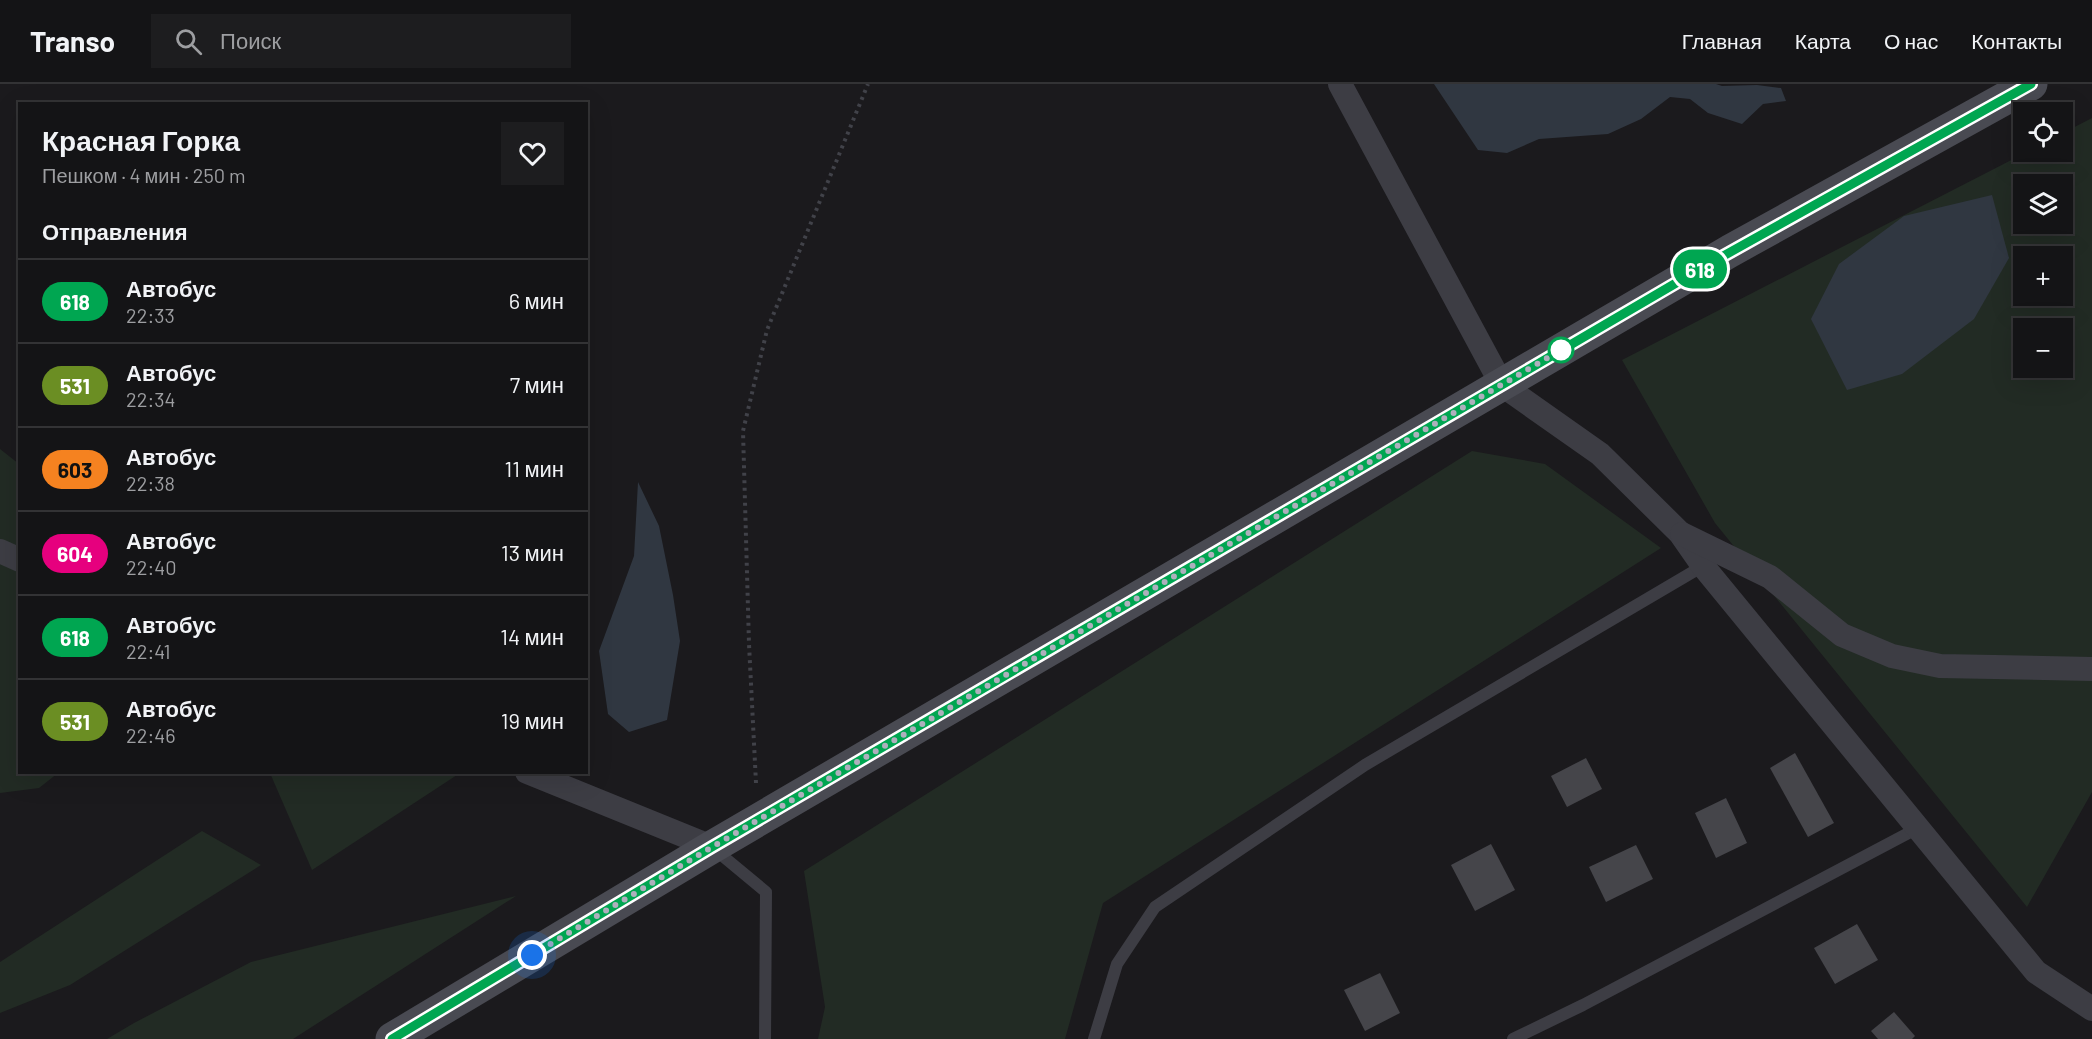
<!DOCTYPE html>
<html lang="ru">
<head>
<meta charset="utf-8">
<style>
  body { margin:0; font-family:Barlow,sans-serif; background:#1d1d1f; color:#f1f3f6; height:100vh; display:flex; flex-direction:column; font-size:22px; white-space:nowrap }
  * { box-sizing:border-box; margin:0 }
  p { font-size:20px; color:#9d9ea1 }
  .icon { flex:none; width:33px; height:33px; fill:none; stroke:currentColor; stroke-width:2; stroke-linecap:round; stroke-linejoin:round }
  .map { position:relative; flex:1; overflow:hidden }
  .panel { position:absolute; left:18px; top:18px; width:570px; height:672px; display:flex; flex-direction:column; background:#141416; border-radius:0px; box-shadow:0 6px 24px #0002,0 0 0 2px #333335 }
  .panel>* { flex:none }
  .badge { padding:0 12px; border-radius:20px; font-size:21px; line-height:39px }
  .fabs { position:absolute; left:2013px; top:18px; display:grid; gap:12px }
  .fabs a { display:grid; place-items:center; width:60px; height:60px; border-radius:0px; background:#141416; box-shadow:0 6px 24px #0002,0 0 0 2px #333335; font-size:30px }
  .you { position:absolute; width:30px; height:30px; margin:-15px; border:4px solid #fff; border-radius:50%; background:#1a73e8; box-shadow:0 0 0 9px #1a73e833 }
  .map>.badge { position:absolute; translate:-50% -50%; box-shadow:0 0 0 3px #fff }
  h2 { padding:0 24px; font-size:22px; line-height:54px }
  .round { display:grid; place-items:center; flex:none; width:63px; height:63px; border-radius:0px; background:#1d1d1f }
  .overview { display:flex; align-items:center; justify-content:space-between; height:102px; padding:0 24px }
  h1 { font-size:28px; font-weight:700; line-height:45px }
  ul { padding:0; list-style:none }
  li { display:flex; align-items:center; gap:18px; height:84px; padding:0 24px; border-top:2px solid #333335 }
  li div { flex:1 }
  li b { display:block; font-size:22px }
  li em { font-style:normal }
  li .badge { min-width:66px; font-weight:700; text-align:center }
  header { display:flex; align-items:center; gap:36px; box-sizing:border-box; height:84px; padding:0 30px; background:#141416; border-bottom:2px solid #333335 }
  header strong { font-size:28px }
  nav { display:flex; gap:33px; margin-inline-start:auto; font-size:21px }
  .search { width:420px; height:54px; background:#1d1d1f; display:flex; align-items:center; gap:15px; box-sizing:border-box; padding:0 21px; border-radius:0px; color:#9d9ea1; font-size:22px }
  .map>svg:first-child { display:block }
</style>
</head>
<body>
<header>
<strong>Transo</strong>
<div class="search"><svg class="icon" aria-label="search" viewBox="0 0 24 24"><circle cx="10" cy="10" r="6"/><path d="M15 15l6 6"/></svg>Поиск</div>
<nav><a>Главная</a><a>Карта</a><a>О нас</a><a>Контакты</a></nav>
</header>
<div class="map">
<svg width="2092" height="955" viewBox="0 0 2092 955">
  <rect width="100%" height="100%" fill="#1b1a1d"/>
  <g fill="#222b24" fill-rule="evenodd">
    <path d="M2092 34V708L2027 823 1715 439 1622 276 2027 68H2062L2063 49ZM2024 100H2062V140H2024ZM2024 172H2062V212H2024ZM2024 244H2062V284H2024Z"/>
    <path d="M0 365 19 380 20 688 58 689 39 704 0 709Z"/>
    <path d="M1472 367 1545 380 1661 464 1103 819 1065 955H818L825 923 804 787Z"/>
    <path d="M270 689H460L312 786Z"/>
    <path d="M202 747 261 781 70 901 0 929V878Z"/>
    <path d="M516 812 293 955H107L134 939 251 878Z"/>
  </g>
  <g fill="#303741">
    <path d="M1434 0H1716L1722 2 1757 1 1781 4 1786 17 1763 20 1742 40 1708 29 1690 15 1670 13 1641 35 1608 50 1539 55 1507 69 1478 66Z"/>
    <path d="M1992 111 2009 174 1974 235 1902 290 1847 306 1811 235 1839 180 1904 132Z"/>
    <path d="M638 398 659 442 673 511 680 557 667 636 629 648 608 630 599 567 634 472Z"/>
  </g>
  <g fill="#45454a">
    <path d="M1795 669 1834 739 1808 753 1770 684Z"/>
    <path d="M1586 674 1602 705 1567 723 1551 692Z"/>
    <path d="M1726 714 1747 759 1716 774 1695 729Z"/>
    <path d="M1491 760 1515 806 1475 827 1451 781Z"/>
    <path d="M1636 761 1653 795 1606 818 1589 783Z"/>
    <path d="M1857 840 1878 876 1835 900 1814 864Z"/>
    <path d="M1380 889 1400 929 1365 947 1344 906Z"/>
    <path d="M1894 928 1915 952 1912 955H1878L1871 947Z"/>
  </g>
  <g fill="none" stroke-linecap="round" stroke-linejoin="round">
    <path stroke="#414249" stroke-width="4" stroke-dasharray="3 4.5" stroke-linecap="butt" d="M756 699 749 560 743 347 767 246 868 0"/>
    <g stroke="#3d3d44" stroke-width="12">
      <path d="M713 764 766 808 765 955"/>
      <path d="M1094 955 1117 880 1155 823 1365 681 1703 482"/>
      <path d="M1513 955 1583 921 1918 744"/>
    </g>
    <g stroke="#3d3d44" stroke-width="24">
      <path d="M1340 0 1502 301 1600 370 1680 449 1703 482 2036 888 2092 925"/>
      <path d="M1682 450 1770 493 1842 551 1892 572 1940 582 2092 585"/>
      <path d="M0 467 20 476"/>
      <path d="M527 688 712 763"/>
    </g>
    <path stroke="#494a52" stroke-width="33" d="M392 955 712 763 1730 167 2031 0"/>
  </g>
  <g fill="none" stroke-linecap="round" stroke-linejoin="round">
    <g stroke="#fff" stroke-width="14">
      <path id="line" d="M392 955 712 763 1700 185 2031 0"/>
    </g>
    <use href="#line" stroke="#00a651" stroke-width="9"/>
    <path stroke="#adb0bc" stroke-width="6" stroke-dasharray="0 10.8" d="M532 871 712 763 1561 266"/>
  </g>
  <circle fill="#fff" stroke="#00a651" stroke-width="3" cx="1561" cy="266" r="12"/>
</svg>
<div class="fabs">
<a><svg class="icon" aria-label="locate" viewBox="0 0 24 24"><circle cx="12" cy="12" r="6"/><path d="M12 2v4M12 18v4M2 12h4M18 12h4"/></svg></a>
<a><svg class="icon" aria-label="layers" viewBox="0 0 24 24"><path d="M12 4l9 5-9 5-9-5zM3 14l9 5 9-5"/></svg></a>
<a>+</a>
<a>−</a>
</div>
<div class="you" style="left:532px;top:871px"></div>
<b class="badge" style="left:1700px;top:185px;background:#00a651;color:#fff">618</b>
<section class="panel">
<div class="overview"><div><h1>Красная Горка</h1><p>Пешком · 4 мин · 250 m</p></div><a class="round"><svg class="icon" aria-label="heart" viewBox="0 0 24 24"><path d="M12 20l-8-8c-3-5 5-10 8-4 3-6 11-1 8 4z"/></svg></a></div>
<h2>Отправления</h2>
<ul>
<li><span class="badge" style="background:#00a651;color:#fff">618</span><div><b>Автобус</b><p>22:33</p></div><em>6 мин</em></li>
<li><span class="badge" style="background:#6b8e23;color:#fff">531</span><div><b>Автобус</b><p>22:34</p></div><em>7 мин</em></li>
<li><span class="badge" style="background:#f58220;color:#111">603</span><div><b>Автобус</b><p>22:38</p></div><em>11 мин</em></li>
<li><span class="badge" style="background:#e6007e;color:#fff">604</span><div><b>Автобус</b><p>22:40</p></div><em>13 мин</em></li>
<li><span class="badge" style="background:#00a651;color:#fff">618</span><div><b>Автобус</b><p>22:41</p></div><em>14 мин</em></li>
<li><span class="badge" style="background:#6b8e23;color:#fff">531</span><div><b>Автобус</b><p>22:46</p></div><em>19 мин</em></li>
</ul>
</section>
</div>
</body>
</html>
